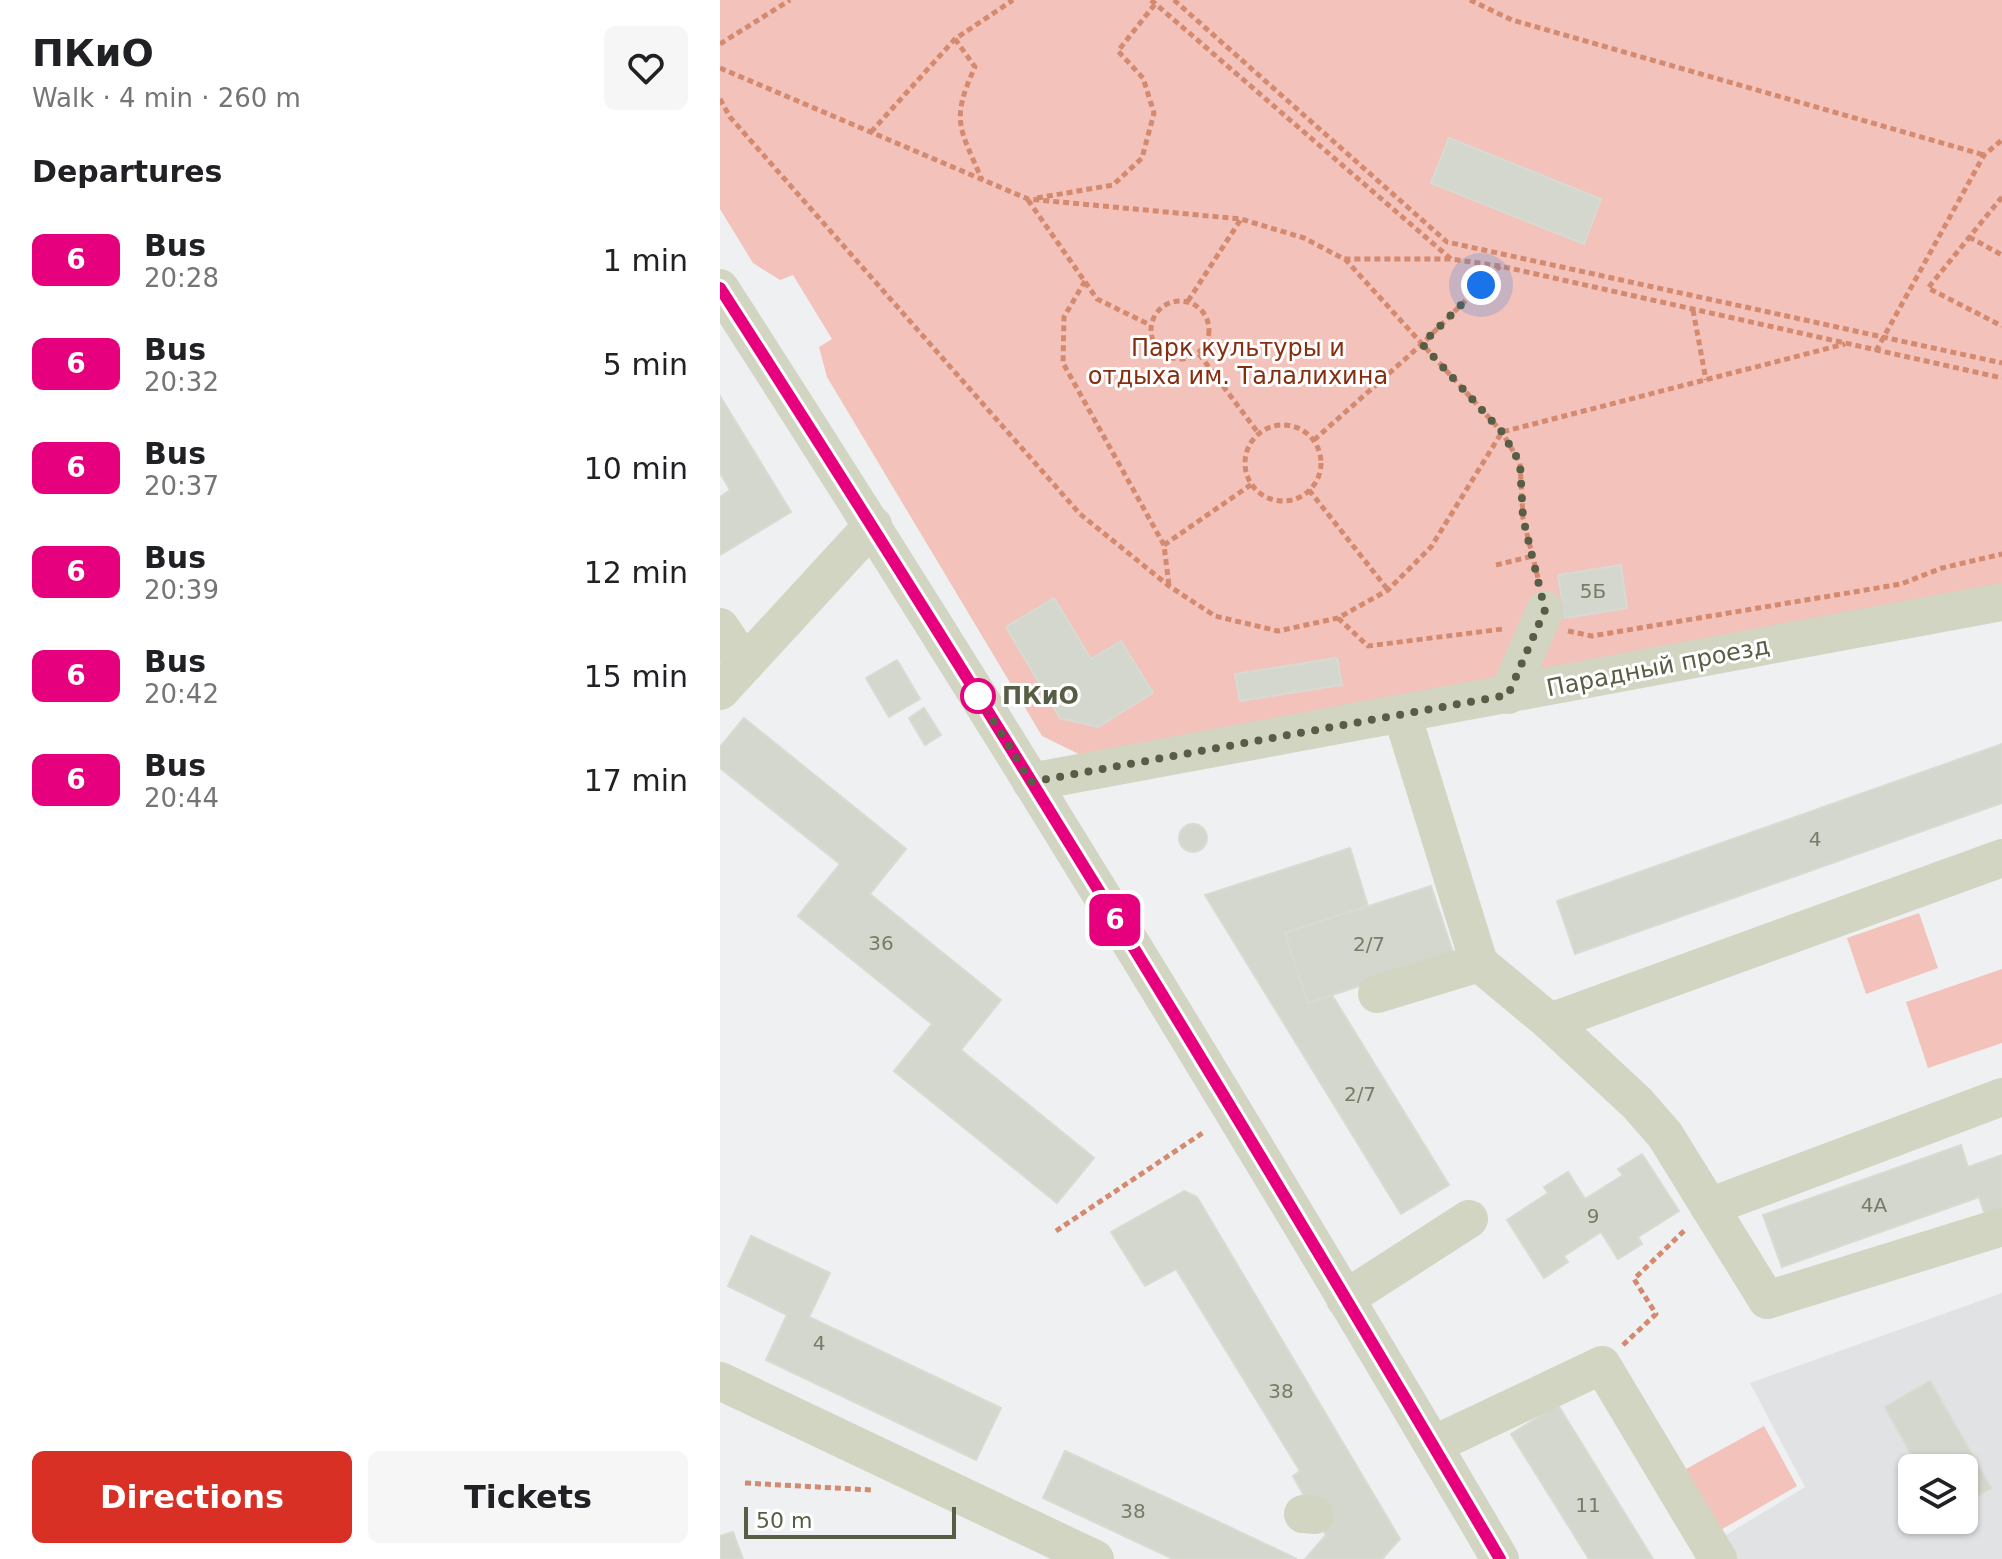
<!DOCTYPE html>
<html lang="en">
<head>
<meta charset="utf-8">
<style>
  body { margin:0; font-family:"DejaVu Sans",sans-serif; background:#f6f6f6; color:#202124; height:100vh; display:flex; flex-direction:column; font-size:30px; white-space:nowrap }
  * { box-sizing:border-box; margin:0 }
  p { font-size:26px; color:#757577 }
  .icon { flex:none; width:44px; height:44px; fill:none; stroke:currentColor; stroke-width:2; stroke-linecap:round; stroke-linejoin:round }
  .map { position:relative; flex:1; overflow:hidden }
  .side { display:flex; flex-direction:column; background:#fff; width:720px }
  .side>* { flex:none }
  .badge { padding:0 16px; border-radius:12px; font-size:28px; line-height:52px }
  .tools { position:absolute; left:1178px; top:1454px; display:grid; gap:16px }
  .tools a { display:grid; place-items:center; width:80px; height:80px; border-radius:12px; background:#fff; box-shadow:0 2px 6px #0004; font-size:40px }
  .scale { position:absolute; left:24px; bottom:20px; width:212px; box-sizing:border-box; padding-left:8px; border:4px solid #585e45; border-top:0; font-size:22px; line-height:28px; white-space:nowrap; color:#585e45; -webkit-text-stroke:6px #fff; paint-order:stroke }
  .you { position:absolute; width:40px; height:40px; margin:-20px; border:6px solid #fff; border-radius:50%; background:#1a73e8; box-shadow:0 0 0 12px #1a73e833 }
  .map>.badge { position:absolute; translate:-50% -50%; box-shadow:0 0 0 4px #fff }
  h2 { padding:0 32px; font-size:30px; line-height:72px }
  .round { display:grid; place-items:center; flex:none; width:84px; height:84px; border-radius:12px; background:#f6f6f6 }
  .overview { display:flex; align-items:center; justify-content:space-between; height:136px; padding:0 32px }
  h1 { font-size:38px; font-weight:700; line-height:60px }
  .cta { display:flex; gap:16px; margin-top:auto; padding:16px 32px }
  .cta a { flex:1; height:92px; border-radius:12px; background:#d93025; color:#fff; font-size:32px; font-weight:700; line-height:92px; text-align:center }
  .cta a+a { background:#f6f6f6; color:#202124 }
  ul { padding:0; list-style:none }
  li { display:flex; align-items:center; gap:24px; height:104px; padding:0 32px }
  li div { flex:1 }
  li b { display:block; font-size:30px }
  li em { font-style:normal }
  li .badge { min-width:88px; font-weight:700; text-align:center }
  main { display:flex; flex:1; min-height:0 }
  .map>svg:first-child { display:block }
</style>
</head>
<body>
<main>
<section class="side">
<div class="overview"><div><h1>ПКиО</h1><p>Walk · 4 min · 260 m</p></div><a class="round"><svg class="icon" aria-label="heart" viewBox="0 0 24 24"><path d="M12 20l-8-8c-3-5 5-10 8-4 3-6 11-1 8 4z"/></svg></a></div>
<h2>Departures</h2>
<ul>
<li><span class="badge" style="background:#e6007e;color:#fff">6</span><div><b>Bus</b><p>20:28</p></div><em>1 min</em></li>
<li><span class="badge" style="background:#e6007e;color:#fff">6</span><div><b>Bus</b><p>20:32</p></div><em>5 min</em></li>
<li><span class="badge" style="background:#e6007e;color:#fff">6</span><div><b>Bus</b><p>20:37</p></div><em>10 min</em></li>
<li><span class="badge" style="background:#e6007e;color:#fff">6</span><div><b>Bus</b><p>20:39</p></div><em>12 min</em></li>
<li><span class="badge" style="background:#e6007e;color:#fff">6</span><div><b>Bus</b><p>20:42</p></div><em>15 min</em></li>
<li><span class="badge" style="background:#e6007e;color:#fff">6</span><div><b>Bus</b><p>20:44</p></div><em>17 min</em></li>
</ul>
<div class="cta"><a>Directions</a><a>Tickets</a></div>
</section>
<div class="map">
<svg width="1282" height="1559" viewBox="0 0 1282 1559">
  <rect width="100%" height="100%" fill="#eff0f2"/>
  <path fill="#e0e2e3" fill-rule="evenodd" d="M1282 1293V1559H1014L1001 1538 1085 1487 1030 1383ZM1192 1468H1244V1520H1192Z"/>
  <g fill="#f3c2ba">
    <path d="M0 0H1282V589L369 759 322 736 107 377 99 347 112 339 73 275 60 280 33 263 0 209Z"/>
    <path d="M1199 913 1218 968 1146 994 1127 938Z"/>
    <path d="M1282 969V1043L1208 1068 1186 1002Z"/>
    <path d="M1044 1426 1077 1486 999 1531 966 1469Z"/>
  </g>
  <g fill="#d3d7cd" stroke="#d7dbd2" stroke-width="2">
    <path d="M729 138 881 199 864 244 711 183Z"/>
    <path d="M0 396 71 512 0 555V497L10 490 0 473Z"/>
    <path d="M901 565 907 608 845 618 838 575Z"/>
    <path d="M334 598 371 659 401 641 433 693 378 727 340 718 286 627Z"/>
    <path d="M617 658 622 685 520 701 515 674Z"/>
    <path d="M177 660 200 699 169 717 146 678Z"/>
    <path d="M204 708 221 735 205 745 189 718Z"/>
    <path d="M24 718 186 849 150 894 281 1000 241 1050 374 1158 337 1203 174 1071 212 1024 78 916 120 864 0 768V747Z"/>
    <path d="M1282 744V803L855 954 837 901Z"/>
    <circle cx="473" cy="838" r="14"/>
    <path d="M630 848 648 906 565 933 588 1003 612 995 729 1185 681 1214 485 895Z"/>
    <path d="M711 886 734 955 588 1003 565 933Z"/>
    <path d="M1241 1145 1248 1167 1282 1155V1213L1266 1218 1259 1197 1062 1267 1043 1215Z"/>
    <path d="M922 1154 959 1211 918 1237 922 1244 898 1259 881 1232 844 1256 848 1262 824 1278 787 1220 828 1193 824 1187 848 1172 865 1199 903 1175 898 1169Z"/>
    <path d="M464 1191 477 1197 680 1539 662 1559H585L606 1535 573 1476 580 1471 456 1269 425 1286 391 1232Z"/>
    <path d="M31 1236 110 1273 89 1317 281 1408 256 1460 46 1360 67 1315 8 1286Z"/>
    <path d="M1210 1381 1271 1488 1244 1503V1468H1199L1165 1407Z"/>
    <path d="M838 1405 933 1559H869L791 1434Z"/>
    <path d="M345 1451 503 1524 577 1559H453L323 1498Z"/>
    <path d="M13 1532 23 1559H0V1536Z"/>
  </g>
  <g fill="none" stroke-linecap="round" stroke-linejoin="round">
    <g stroke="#d48a6f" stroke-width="5" stroke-dasharray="6 4" stroke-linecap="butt">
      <path d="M431 0 731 259 780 266 1282 378"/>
      <path d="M454 0 727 242 1282 363"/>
      <path d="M750 0 792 20 1264 155"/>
      <path d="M235 39 255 67C230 121 240 128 262 180"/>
      <path d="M0 44 70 0"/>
      <path d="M0 68 308 199 521 219 584 238 624 259H731"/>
      <path d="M0 99 10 117 360 514 449 586 495 616 558 631 618 618 668 590 711 547 782 432 1125 344"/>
      <path d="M151 132 235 39 293 0"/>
      <path d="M1282 197 1208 288 1282 326"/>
      <path d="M317 198 393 185 422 158 434 113 423 78 398 51 435 4"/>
      <path d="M308 200 377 299 430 325"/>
      <path d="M1249 237 1282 255"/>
      <path d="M625 259 782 432 800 463 803 518 819 582"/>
      <path d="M365 281 344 317 343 363 444 545 449 586"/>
      <path d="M468 301 521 219"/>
      <circle cx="460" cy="330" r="29"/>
      <path d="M973 310 986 380"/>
      <path d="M1156 351 1264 155 1282 140"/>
      <path d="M479 354 539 434"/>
      <circle cx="563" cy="463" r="38"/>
      <path d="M594 440 702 344 780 266"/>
      <path d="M589 490 668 590"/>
      <path d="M444 545 532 484"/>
      <path d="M776 565 813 556"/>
      <path d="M618 618 648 646 783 629"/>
      <path d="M848 631 872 636 1181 584 1222 568 1282 554"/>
      <path d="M336 1231 484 1132"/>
      <path d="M903 1345 936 1314 914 1279 966 1229"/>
      <path d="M25 1483 152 1490"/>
    </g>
    <g stroke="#d1d5c1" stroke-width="38">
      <path d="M0 288C269 706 528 1130 780 1559"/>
      <path d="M0 627 25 664"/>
      <path d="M0 691 153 525"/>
      <path d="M788 695 825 610"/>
      <path d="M682 714 759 963 830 1022 917 1103 945 1135 1047 1300 1282 1227"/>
      <path d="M311 782 1282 602"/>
      <path d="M657 994 759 963"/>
      <path d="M830 1022 1282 858"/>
      <path d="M989 1207 1282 1097"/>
      <path d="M625 1299 749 1219"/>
      <path d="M0 1381 375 1559"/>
      <path d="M713 1445 882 1365 998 1559"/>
      <path d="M583 1514 595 1515"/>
    </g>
  </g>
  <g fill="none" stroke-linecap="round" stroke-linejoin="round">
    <g stroke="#fff" stroke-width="18">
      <path id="line" d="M0 288C269 706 528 1130 780 1559"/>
    </g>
    <use href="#line" stroke="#e6007e" stroke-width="12"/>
    <path stroke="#585e45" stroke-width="8" stroke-dasharray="0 14.4" d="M258 696 251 684 311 782 788 695 825 610 803 518 800 463 782 432 702 344 761 285"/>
  </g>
  <circle fill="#fff" stroke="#e6007e" stroke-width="4" cx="258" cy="696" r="16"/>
  <g text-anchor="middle" stroke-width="6" stroke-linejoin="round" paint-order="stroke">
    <g font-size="20" fill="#777c67">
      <text x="873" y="598">5Б</text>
      <text x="1095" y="846">4</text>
      <text x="161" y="950">36</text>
      <text x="649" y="951">2/7</text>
      <text x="640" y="1101">2/7</text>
      <text x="1154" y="1212">4А</text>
      <text x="873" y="1223">9</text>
      <text x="99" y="1350">4</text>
      <text x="561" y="1398">38</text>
      <text x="868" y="1512">11</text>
      <text x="413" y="1518">38</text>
    </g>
    <g font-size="24" fill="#862e0f" stroke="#fff">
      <text x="518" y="356">Парк культуры и<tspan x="518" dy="28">отдыха им. Талалихина</tspan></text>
    </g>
    <g font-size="24" fill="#585e45" stroke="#fff">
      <text transform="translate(938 667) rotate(-11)" y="8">Парадный проезд</text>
    </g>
    <g font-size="24" font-weight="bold" fill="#585e45" stroke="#fff" text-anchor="start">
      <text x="282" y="704">ПКиО</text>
    </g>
  </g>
</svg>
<div class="tools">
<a><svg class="icon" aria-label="layers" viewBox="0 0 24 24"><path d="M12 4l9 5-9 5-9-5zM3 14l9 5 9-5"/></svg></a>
</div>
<div class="scale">50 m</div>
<div class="you" style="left:761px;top:285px"></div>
<b class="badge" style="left:395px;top:920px;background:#e6007e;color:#fff">6</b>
</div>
</main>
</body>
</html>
